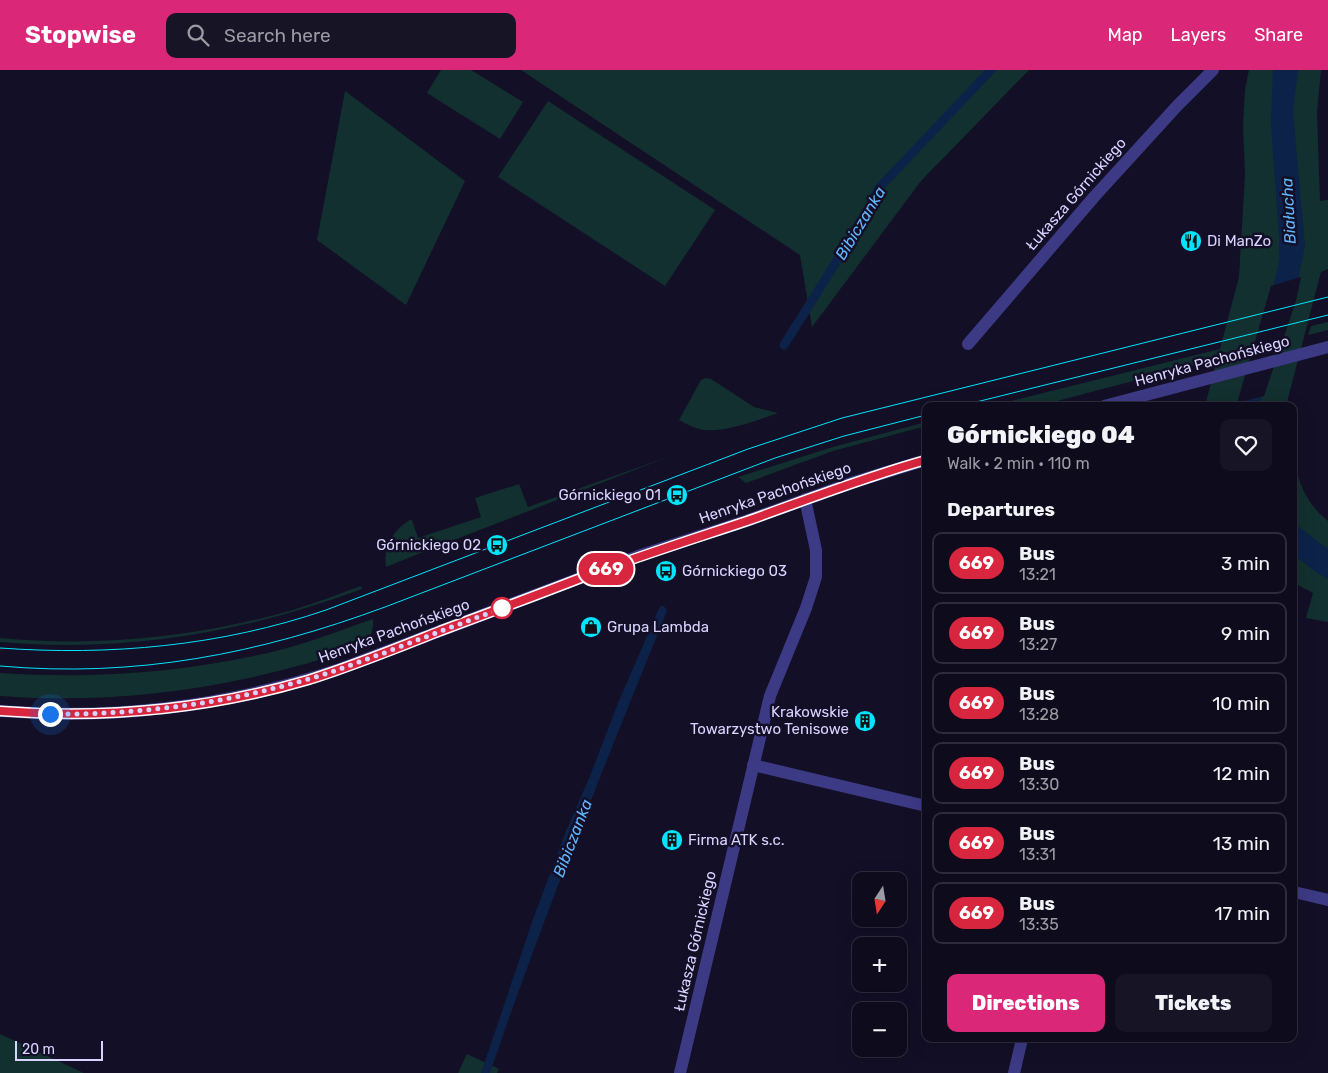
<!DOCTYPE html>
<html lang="en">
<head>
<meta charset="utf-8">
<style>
  body { margin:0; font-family:Rubik,sans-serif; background:#171425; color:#f1f3f6; height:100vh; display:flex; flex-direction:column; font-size:19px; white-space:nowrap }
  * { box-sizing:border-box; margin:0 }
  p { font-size:16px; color:#9b9ba3 }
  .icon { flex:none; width:28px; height:28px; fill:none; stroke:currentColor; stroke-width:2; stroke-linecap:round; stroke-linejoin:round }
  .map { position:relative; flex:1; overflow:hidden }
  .sheet { position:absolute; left:922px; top:332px; width:375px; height:640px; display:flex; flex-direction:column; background:#0e0b1c; border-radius:10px; box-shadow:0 5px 20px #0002,0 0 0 1px #2e2b3b }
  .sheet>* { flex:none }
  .badge { padding:0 10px; border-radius:16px; font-size:18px; line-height:32px }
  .needle { width:32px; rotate:192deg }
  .fabs { position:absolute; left:852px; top:802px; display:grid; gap:10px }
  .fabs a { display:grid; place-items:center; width:55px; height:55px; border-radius:10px; background:#0e0b1c; box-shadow:0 5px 20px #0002,0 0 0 1px #2e2b3b; font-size:25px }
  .scale { position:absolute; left:15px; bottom:12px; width:88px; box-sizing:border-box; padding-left:5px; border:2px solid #d9d4ff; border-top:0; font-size:14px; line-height:18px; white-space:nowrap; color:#d9d4ff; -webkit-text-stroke:4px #130f26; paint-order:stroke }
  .you { position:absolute; width:25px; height:25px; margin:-12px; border:4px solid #fff; border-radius:50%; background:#1a73e8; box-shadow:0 0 0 8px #1a73e833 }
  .map>.badge { position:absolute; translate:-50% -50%; box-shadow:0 0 0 2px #fff }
  h2 { padding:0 25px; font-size:19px; line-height:45px }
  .round { display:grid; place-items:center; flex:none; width:52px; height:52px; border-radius:10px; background:#171425 }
  .headline { display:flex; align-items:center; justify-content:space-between; height:85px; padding:0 25px }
  h1 { font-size:24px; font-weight:800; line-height:38px }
  .action { display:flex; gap:10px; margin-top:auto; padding:10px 25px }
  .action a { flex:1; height:58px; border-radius:10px; background:#db2777; color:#fff; font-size:20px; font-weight:800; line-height:58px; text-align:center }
  .action a+a { background:#171425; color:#f1f3f6 }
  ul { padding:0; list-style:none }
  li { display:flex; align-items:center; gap:15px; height:62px; margin:0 10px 8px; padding:0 15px; border:2px solid #2e2b3b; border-radius:10px }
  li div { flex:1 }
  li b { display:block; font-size:19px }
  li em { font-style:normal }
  li .badge { min-width:55px; font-weight:700; text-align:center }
  header { display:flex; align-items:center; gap:30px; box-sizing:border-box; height:70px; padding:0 25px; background:#db2777; color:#fff }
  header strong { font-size:24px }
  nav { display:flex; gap:28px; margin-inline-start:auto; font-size:18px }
  .search { width:350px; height:45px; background:#171425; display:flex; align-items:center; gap:12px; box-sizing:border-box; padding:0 18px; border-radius:10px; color:#9b9ba3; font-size:19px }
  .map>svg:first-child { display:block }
</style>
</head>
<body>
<header>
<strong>Stopwise</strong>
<div class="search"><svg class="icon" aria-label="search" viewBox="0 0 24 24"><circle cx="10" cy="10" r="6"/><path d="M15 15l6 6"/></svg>Search here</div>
<nav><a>Map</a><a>Layers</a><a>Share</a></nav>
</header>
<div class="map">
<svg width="1328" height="1003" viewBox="0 0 1328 1003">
  <rect width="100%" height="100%" fill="#130f26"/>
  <g fill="#12302f">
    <path d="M441 0H471L523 32 500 69 427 23Z"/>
    <path d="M521 0H1029L921 111 812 257 800 185Z"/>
    <path d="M1249 0H1321L1317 42 1320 131 1328 130V199L1321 202 1286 336H1205L1217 289 1038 336H991L1220 279 1239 207 1245 104 1243 56 1245 20Z"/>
    <path d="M345 21 465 111 406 235 317 170Z"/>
    <path d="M548 31 715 140 665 216 498 107Z"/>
    <path d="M1328 252V260L1308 265 1311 256Z"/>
    <path d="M706 308 711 309 754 337 778 343C758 350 726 362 705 360 696 359 688 355 679 350L701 310Z"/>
    <path d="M926 352V356L833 381 746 413 738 407 833 377Z"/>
    <path d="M668 387 418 484 386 497C383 477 393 460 410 450H412L418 468 481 447 475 428 519 414 528 437 561 425 562 427 566 425V423Z"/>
    <path d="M1294 394C1302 419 1307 434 1328 451V552L1306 548 1313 523 1294 513Z"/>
    <path d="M361 516 362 519C244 563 125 583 0 572V568C95 577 190 568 282 543 309 536 335 525 361 516Z"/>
    <path d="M373 549C374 561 370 570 359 577 243 617 123 635 0 626V603C94 609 180 603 272 582 306 574 340 560 373 549Z"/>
    <path d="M0 964 84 1003H0Z"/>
    <path d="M467 984 499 999 497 1003H458Z"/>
  </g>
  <g fill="#0c2248">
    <path d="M1273 0H1298L1293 42 1305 176 1294 230 1259 336H1239L1271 229 1279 190V168L1271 53Z"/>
    <path d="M1294 453 1328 479V509L1316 502 1294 485Z"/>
    <path d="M660 536H664L667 541C605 694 543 847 490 1003H481L532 852 566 761 590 706 618 633Z"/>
  </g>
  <path fill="#130f26" d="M1301 207 1296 231 1264 326 1237 333 1271 216Z"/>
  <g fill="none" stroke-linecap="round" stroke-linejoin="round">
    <path stroke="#0c2248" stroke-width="9" d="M784 275 860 154 879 118 991 0"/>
    <g stroke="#3d3a85" stroke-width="12">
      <path d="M968 274 1094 127 1177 36 1213 0"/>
      <path d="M753 695 926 736"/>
      <path d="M1294 822 1328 830"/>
      <path d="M680 1003 770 626 806 538 816 507V480L805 429"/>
      <path d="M1014 1003 1022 969"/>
    </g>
    <g stroke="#3d3a85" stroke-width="12">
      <path d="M1104 336 1328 277"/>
      <path d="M0 641C114 650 228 636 337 600L638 486 746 451 854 412 926 390"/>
    </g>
    <g stroke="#00e5ff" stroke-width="1">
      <path d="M960 336 1328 245"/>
      <path d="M0 578C110 586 221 576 326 540L748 379 842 348 1328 227"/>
      <path d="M0 596C136 608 258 584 385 537L775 388 844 366 926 345"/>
    </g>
  </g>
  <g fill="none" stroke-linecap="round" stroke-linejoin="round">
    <g stroke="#fff" stroke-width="11">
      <path id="line" d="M0 641C103 649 209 639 308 610 353 596 397 578 440 561 489 543 537 525 586 506 639 486 693 469 747 451 806 430 865 407 926 390"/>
    </g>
    <use href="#line" stroke="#d7263d" stroke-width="8"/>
    <path stroke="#d9d4ff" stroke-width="5" stroke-dasharray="0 9" d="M50 644C136 645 222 634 305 610 332 603 358 592 384 583 425 567 465 552 505 537L502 538"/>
  </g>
  <defs>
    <g id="restaurant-disc" transform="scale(1.125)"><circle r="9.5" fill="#00e5ff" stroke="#130f26"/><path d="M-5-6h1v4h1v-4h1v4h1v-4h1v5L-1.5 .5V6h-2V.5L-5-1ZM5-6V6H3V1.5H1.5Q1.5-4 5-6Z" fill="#111"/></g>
    <g id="bus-disc" transform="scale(1.125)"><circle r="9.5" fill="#00e5ff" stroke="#130f26"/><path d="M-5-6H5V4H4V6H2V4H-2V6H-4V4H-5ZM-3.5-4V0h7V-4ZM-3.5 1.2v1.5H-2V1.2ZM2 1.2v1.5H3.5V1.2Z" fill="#111"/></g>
    <g id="shop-disc" transform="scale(1.125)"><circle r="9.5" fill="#00e5ff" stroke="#130f26"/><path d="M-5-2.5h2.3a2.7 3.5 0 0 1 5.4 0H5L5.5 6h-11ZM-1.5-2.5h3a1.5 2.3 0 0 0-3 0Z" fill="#111"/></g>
    <g id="building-disc" transform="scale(1.125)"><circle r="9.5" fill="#00e5ff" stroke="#130f26"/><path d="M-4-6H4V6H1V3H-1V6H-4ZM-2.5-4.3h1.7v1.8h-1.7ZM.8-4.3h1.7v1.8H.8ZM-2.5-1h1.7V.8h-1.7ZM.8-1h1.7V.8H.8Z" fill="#111"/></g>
  </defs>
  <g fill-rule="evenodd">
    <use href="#restaurant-disc" x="1191" y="171"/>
    <use href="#bus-disc" x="677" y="425"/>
    <use href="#bus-disc" x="497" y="475"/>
    <use href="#bus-disc" x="666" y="501"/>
    <use href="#shop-disc" x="591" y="557"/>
    <use href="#building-disc" x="865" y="651"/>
    <use href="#building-disc" x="672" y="770"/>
  </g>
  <circle fill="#fff" stroke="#d7263d" stroke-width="2.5" cx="502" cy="538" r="10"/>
  <g text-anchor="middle" stroke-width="5" stroke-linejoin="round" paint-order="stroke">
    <g font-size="15" fill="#d9d4ff" stroke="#130f26">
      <text transform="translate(1076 124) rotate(-49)" y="5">Łukasza Górnickiego</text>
      <text transform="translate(1212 291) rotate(-15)" y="5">Henryka Pachońskiego</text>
      <text transform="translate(775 423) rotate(-19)" y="5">Henryka Pachońskiego</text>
      <text transform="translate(394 561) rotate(-20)" y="5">Henryka Pachońskiego</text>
      <text transform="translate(695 871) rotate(-77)" y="5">Łukasza Górnickiego</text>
    </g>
    <g font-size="15" fill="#d9d4ff" stroke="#130f26" text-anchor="start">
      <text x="1207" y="176">Di ManZo</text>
      <text x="661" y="430" text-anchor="end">Górnickiego 01</text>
      <text x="481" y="480" text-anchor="end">Górnickiego 02</text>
      <text x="682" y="506">Górnickiego 03</text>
      <text x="607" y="562">Grupa Lambda</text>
      <text x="849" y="647" text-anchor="end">Krakowskie<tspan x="849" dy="17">Towarzystwo Tenisowe</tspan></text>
      <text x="688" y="775">Firma ATK s.c.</text>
    </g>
    <g font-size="16" font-style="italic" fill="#62b6ff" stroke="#130f26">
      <text transform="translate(1288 141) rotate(-93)" y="6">Białucha</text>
      <text transform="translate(860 153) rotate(-59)" y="6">Bibiczanka</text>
      <text transform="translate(572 768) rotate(-69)" y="6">Bibiczanka</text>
    </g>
  </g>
</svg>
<div class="fabs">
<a><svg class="needle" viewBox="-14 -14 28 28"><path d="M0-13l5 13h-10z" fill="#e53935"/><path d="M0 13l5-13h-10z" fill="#9b9ba3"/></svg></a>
<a>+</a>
<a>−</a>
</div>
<div class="scale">20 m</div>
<div class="you" style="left:50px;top:644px"></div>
<b class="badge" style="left:606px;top:499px;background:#d7263d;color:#fff">669</b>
<section class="sheet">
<div class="headline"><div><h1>Górnickiego 04</h1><p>Walk · 2 min · 110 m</p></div><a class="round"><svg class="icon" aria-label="heart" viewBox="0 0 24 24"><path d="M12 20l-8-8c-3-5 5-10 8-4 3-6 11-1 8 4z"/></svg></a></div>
<h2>Departures</h2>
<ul>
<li><span class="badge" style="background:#d7263d;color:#fff">669</span><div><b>Bus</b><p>13:21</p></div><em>3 min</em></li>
<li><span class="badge" style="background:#d7263d;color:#fff">669</span><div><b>Bus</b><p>13:27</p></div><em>9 min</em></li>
<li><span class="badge" style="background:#d7263d;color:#fff">669</span><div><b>Bus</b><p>13:28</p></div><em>10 min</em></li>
<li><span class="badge" style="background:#d7263d;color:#fff">669</span><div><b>Bus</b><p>13:30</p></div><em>12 min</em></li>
<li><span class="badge" style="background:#d7263d;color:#fff">669</span><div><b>Bus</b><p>13:31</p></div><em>13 min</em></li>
<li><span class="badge" style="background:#d7263d;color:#fff">669</span><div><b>Bus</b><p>13:35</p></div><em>17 min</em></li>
</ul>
<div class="action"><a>Directions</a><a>Tickets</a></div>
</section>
</div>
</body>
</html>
